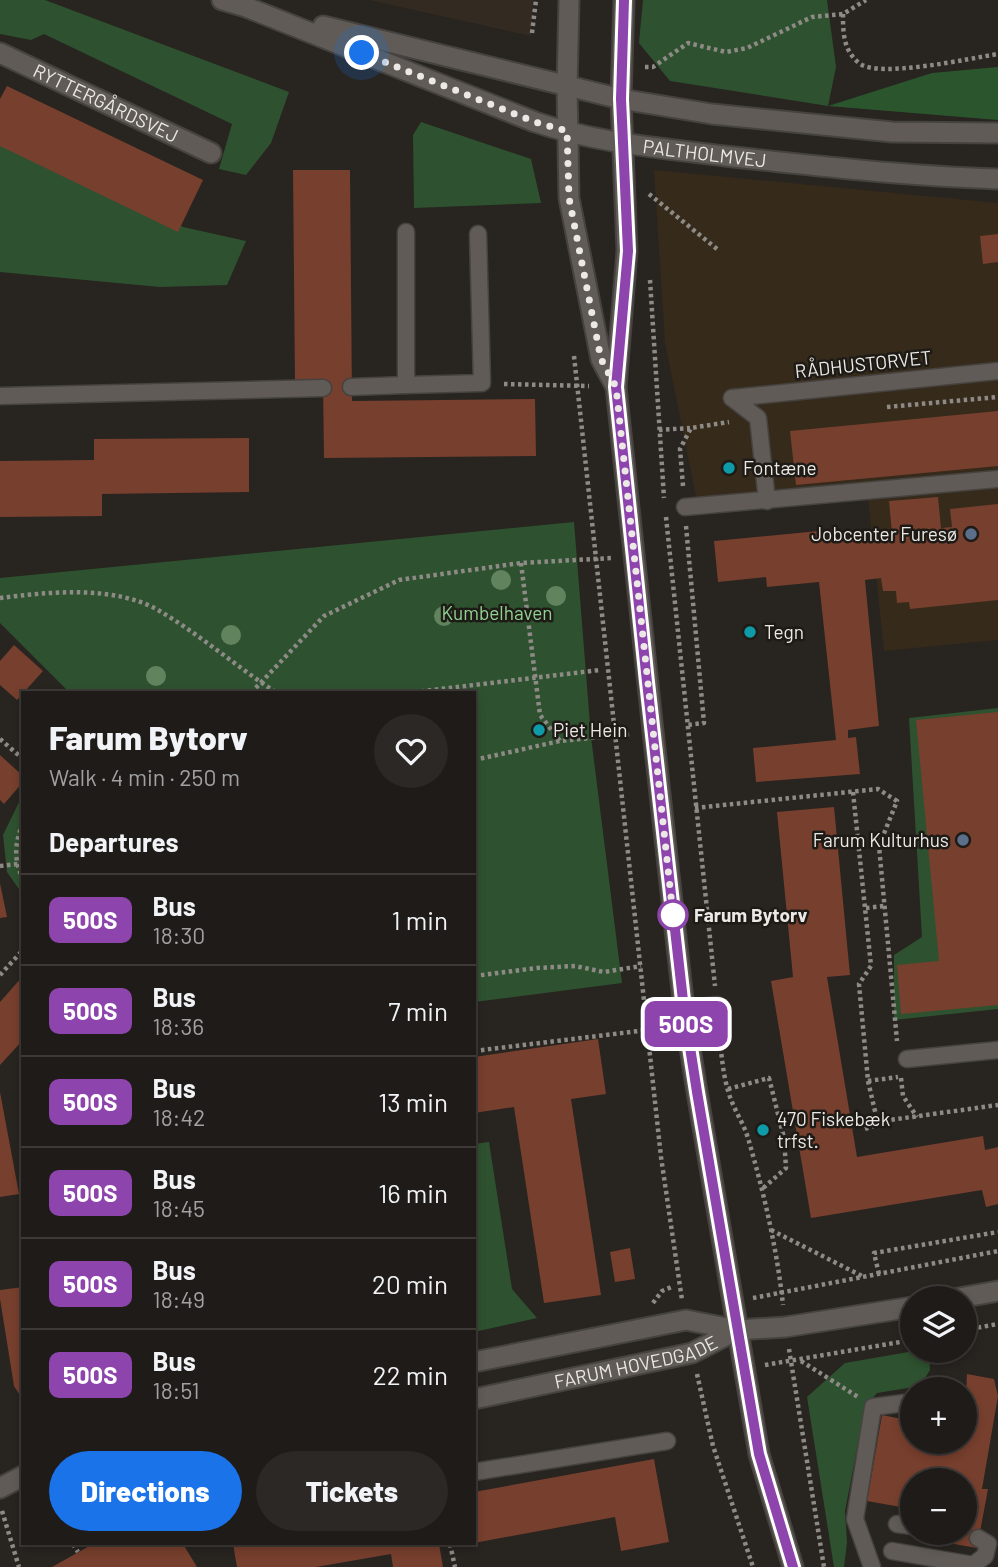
<!DOCTYPE html>
<html lang="en">
<head>
<meta charset="utf-8">
<style>
  body { margin:0; font-family:Barlow,sans-serif; background:#2b2825; color:#f1f3f6; height:100vh; display:flex; flex-direction:column; font-size:26px; white-space:nowrap }
  * { box-sizing:border-box; margin:0 }
  p { font-size:23px; color:#a1a1a2 }
  .icon { flex:none; width:38px; height:38px; fill:none; stroke:currentColor; stroke-width:2; stroke-linecap:round; stroke-linejoin:round }
  .map { position:relative; flex:1; overflow:hidden }
  .side { position:absolute; left:21px; top:691px; width:455px; height:854px; display:flex; flex-direction:column; background:#1e1b18; border-radius:0px; box-shadow:0 4px 10px #0003,0 0 0 2px #3c3937 }
  .side>* { flex:none }
  .badge { padding:0 14px; border-radius:10px; font-size:24px; line-height:46px }
  .buttons { position:absolute; left:900px; top:1286px; display:grid; gap:14px }
  .buttons a { display:grid; place-items:center; width:77px; height:77px; border-radius:50%; background:#1e1b18; box-shadow:0 4px 10px #0003,0 0 0 2px #3c3937; font-size:35px }
  .you { position:absolute; width:35px; height:35px; margin:-18px; border:5px solid #fff; border-radius:50%; background:#1a73e8; box-shadow:0 0 0 10px #1a73e833 }
  .map>.badge { position:absolute; translate:-50% -50%; box-shadow:0 0 0 4px #fff }
  h2 { padding:0 28px; font-size:26px; line-height:63px }
  .round { display:grid; place-items:center; flex:none; width:74px; height:74px; border-radius:37px; background:#2b2825 }
  .summary { display:flex; align-items:center; justify-content:space-between; height:119px; padding:0 28px }
  h1 { font-size:33px; font-weight:800; line-height:52px }
  .action { display:flex; gap:14px; margin-top:auto; padding:14px 28px }
  .action a { flex:1; height:80px; border-radius:42px; background:#1a73e8; color:#fff; font-size:28px; font-weight:800; line-height:80px; text-align:center }
  .action a+a { background:#2b2825; color:#f1f3f6 }
  ul { padding:0; list-style:none }
  li { display:flex; align-items:center; gap:21px; height:91px; padding:0 28px; border-top:2px solid #3c3937 }
  li div { flex:1 }
  li b { display:block; font-size:26px }
  li em { font-style:normal }
  li .badge { min-width:77px; font-weight:700; text-align:center }
  .map>svg:first-child { display:block }
</style>
</head>
<body>
<div class="map">
<svg width="998" height="1567" viewBox="0 0 998 1567">
  <rect width="100%" height="100%" fill="#282420"/>
  <path fill="#362a1b" d="M654 170 998 203V640L884 651 868 498 699 512 665 343Z"/>
  <path fill="#332b22" d="M369 0H533L531 36Z"/>
  <g fill="#2e522f">
    <path d="M0 0H45L289 92 271 143 246 175 219 169 232 124 44 34 31 40 0 34Z"/>
    <path d="M643 0H827L836 67 828 106 670 81 639 43Z"/>
    <path d="M421 122 531 159 541 203 414 208 413 135Z"/>
    <path d="M0 136 183 227 246 241 227 285 160 287 0 272Z"/>
    <path d="M574 522 591 737 622 983 474 1002V693H70L0 623V578Z"/>
    <path d="M998 708V1009L894 1020V955L922 937 909 718Z"/>
    <path d="M23 794V895L7 872 3 835Z"/>
    <path d="M489 1142 512 1289 537 1318 474 1332V1144Z"/>
    <path d="M914 1351H929L930 1370 920 1386 877 1393 865 1407 845 1511 847 1542 844 1567H834L807 1397 845 1363Z"/>
  </g>
  <path fill="#2b562d" d="M998 67V120L828 106 932 73Z"/>
  <g fill="#773f2d">
    <path d="M7 86 203 180 178 232 0 146V99Z"/>
    <path d="M293 170H350L352 401 535 399 536 456 324 458 323 384H295Z"/>
    <path d="M998 234V262L983 264 980 236Z"/>
    <path d="M998 411V466L796 485 790 431Z"/>
    <path d="M249 438V492L102 494V516L0 517V461L94 460V439Z"/>
    <path d="M938 497 941 528 952 527 950 509 998 504V600L910 609 909 602 897 603 896 591H883L881 578 865 580 879 726 848 730V738L856 737 860 774 756 782 753 748 836 740 819 582 767 587 766 577 718 582 714 541 839 529 840 538 892 533 889 501Z"/>
    <path d="M14 645 43 671 17 700 0 685V661Z"/>
    <path d="M998 712V1005L901 1014 897 965 939 961 916 720Z"/>
    <path d="M0 755 23 776V782L4 804 0 800Z"/>
    <path d="M834 807 850 975 827 977 857 1157 983 1136 985 1150 998 1147V1204L986 1207 982 1190 811 1218 771 981 793 977 777 812Z"/>
    <path d="M0 883 7 917 0 918Z"/>
    <path d="M23 976V1040L0 1065V1002Z"/>
    <path d="M598 1039 606 1094 571 1099 601 1295 544 1303 514 1107 474 1113V1057Z"/>
    <path d="M0 1092 19 1194 0 1197Z"/>
    <path d="M630 1248 635 1279 615 1282 610 1252Z"/>
    <path d="M23 1287V1400L14 1386 0 1299V1290Z"/>
    <path d="M967 1374 994 1379 998 1396 982 1489H988L977 1548 937 1541 938 1533H964V1480H948V1478L923 1473 922 1480H912V1509L867 1501 882 1415 912 1421V1442H964Z"/>
    <path d="M654 1459 669 1542 621 1551 615 1517 474 1543V1492Z"/>
    <path d="M93 1544H183L197 1567H52Z"/>
    <path d="M233 1544H439L443 1567H393L391 1554 316 1567H237Z"/>
  </g>
  <g fill="none" stroke-linecap="round" stroke-linejoin="round">
    <g stroke="#45423f" stroke-width="19">
      <g id="service">
        <path d="M406 232V385L482 383 478 234"/>
        <path d="M351 387 406 385"/>
        <path d="M0 396 323 388"/>
        <path d="M732 398 998 371"/>
        <path d="M732 398 758 418 767 501"/>
        <path d="M685 507 998 479"/>
        <path d="M684 1009 717 1005"/>
        <path d="M907 1059 998 1050"/>
        <path d="M474 1472 667 1441"/>
        <path d="M897 1524 912 1526"/>
        <path d="M892 1551 973 1565 985 1556 988 1544 978 1538"/>
        <path d="M872 1567 855 1519 873 1407 912 1402"/>
      </g>
    </g>
    <g stroke="#45423f" stroke-width="23">
      <g id="minor">
        <path id="s1" d="M0 53 211 153"/>
      </g>
    </g>
    <g stroke="#45423f" stroke-width="23">
      <g id="tertiary">
        <path id="s2" d="M222 0 246 7 535 122C596 143 662 148 725 156 816 166 907 176 998 179"/>
        <path d="M569 0 567 87 569 198 601 359 616 387"/>
        <path d="M624 0 621 99 627 251 616 387 653 731 684 1009 697 1092 759 1454 793 1567"/>
        <path d="M323 26 621 99 712 114 892 132 998 133"/>
        <path d="M959 1298 998 1291"/>
        <path d="M474 1362 686 1320 737 1330 785 1327 912 1307"/>
        <path id="s3" d="M474 1399 692 1353 737 1330"/>
        <path d="M0 1488 23 1476"/>
      </g>
    </g>
    <g stroke="#8e8b87" stroke-width="4.5" stroke-dasharray="3.5 3.5" stroke-linecap="butt">
      <path d="M843 14C843 32 843 50 859 63 878 79 971 58 998 54"/>
      <path d="M532 33 536 0"/>
      <path d="M645 67H653L688 43 726 52 747 48 812 17 843 14 866 0"/>
      <path d="M649 194 717 249"/>
      <path d="M650 280 664 498"/>
      <path d="M574 356 661 1157 682 1300"/>
      <path d="M504 384 589 386"/>
      <path d="M887 407 998 397"/>
      <path d="M659 430 690 428"/>
      <path d="M683 486 680 449 691 428 729 422"/>
      <path d="M666 517 715 986"/>
      <path d="M686 526 704 723 687 725"/>
      <path d="M521 563 540 715 560 741"/>
      <path d="M0 598C48 592 114 585 158 610 199 634 237 667 277 693"/>
      <path d="M251 693 324 616 399 580 521 563 612 558"/>
      <path d="M407 693 600 670"/>
      <path d="M0 739 23 759"/>
      <path d="M474 760 560 741 631 734"/>
      <path d="M853 792 871 966 859 984 868 1081 878 1124"/>
      <path d="M695 808 878 789 897 801 879 846 897 1041"/>
      <path d="M23 823C15 842 13 859 23 879"/>
      <path d="M0 866 18 864"/>
      <path d="M866 908 884 906"/>
      <path d="M0 975 23 950"/>
      <path d="M474 976 537 968 575 966 604 972 641 966"/>
      <path d="M719 1026C721 1049 722 1072 729 1094 734 1110 743 1122 748 1138 764 1193 777 1249 783 1305"/>
      <path d="M474 1051 647 1030 665 1020"/>
      <path d="M901 1078 903 1096 917 1117"/>
      <path d="M868 1081 898 1077"/>
      <path d="M728 1089 769 1078 784 1138 786 1168 761 1190"/>
      <path d="M865 1129 890 1120 998 1105"/>
      <path d="M771 1230 862 1276"/>
      <path d="M879 1274 874 1253 998 1232"/>
      <path d="M753 1298 998 1251"/>
      <path d="M653 1303 662 1291 674 1286"/>
      <path d="M964 1330 998 1324"/>
      <path d="M789 1349 824 1567"/>
      <path d="M801 1361 858 1397"/>
      <path d="M765 1365 912 1340"/>
      <path d="M697 1374 713 1446 753 1567"/>
      <path d="M2 1511 19 1567"/>
      <path d="M73 1544 78 1552"/>
      <path d="M450 1544 455 1567"/>
    </g>
    <use href="#service" stroke="#605b56" stroke-width="16"/>
    <use href="#minor" stroke="#605b56" stroke-width="19"/>
    <use href="#tertiary" stroke="#605b56" stroke-width="19"/>
  </g>
  <g fill="#61845e">
    <circle cx="501" cy="580" r="10"/>
    <circle cx="556" cy="596" r="10"/>
    <circle cx="444" cy="616" r="10"/>
    <circle cx="231" cy="635" r="10"/>
    <circle cx="156" cy="676" r="10"/>
  </g>
  <g fill="none" stroke-linecap="round" stroke-linejoin="round">
    <g stroke="#fff" stroke-width="16">
      <path id="line" d="M624 0 621 99 628 251 616 387 647 682 684 1009 697 1092 759 1454 793 1567"/>
    </g>
    <use href="#line" stroke="#8e44ad" stroke-width="10"/>
    <path stroke="#ebe8e5" stroke-width="7" stroke-dasharray="0 12.6" d="M362 53 535 122 567 131 569 198 601 359 616 387 673 915"/>
  </g>
  <g fill="#0f9aa8" stroke="#1e1b17" stroke-width="2.5">
    <circle cx="729" cy="468" r="7"/>
    <circle cx="750" cy="632" r="7"/>
    <circle cx="539" cy="730" r="7"/>
    <circle cx="763" cy="1130" r="7"/>
  </g>
  <g fill="#5c6f8a" stroke="#1e1b17" stroke-width="2.5">
    <circle cx="971" cy="534" r="7"/>
    <circle cx="963" cy="840" r="7"/>
  </g>
  <circle fill="#fff" stroke="#8e44ad" stroke-width="3.5" cx="673" cy="915" r="14"/>
  <g text-anchor="middle" stroke-width="5" stroke-linejoin="round" paint-order="stroke">
    <g font-size="19" fill="#ebe8e5" stroke="#1e1b17">
      <text dy="7" stroke="none"><textPath href="#s1" startOffset="117">RYTTERGÅRDSVEJ</textPath></text>
      <text dy="7" stroke="none"><textPath href="#s2" startOffset="509">PALTHOLMVEJ</textPath></text>
      <text transform="translate(863 364) rotate(-6)" y="7">RÅDHUSTORVET</text>
      <text dy="7" stroke="none"><textPath href="#s3" startOffset="166">FARUM HOVEDGADE</textPath></text>
    </g>
    <g font-size="19" fill="#ebe8e5" stroke="#1e1b17" text-anchor="start">
      <text x="743" y="475">Fontæne</text>
      <text x="957" y="541" text-anchor="end">Jobcenter Furesø</text>
      <text x="764" y="639">Tegn</text>
      <text x="553" y="737">Piet Hein</text>
      <text x="949" y="847" text-anchor="end">Farum Kulturhus</text>
      <text x="777" y="1126">470 Fiskebæk<tspan x="777" dy="22">trfst.</tspan></text>
    </g>
    <g font-size="19" fill="#90d291" stroke="#1e1b17">
      <text x="497" y="620">Kumbelhaven</text>
    </g>
    <g font-size="19" font-weight="bold" fill="#ebe8e5" stroke="#1e1b17" text-anchor="start">
      <text x="694" y="922">Farum Bytorv</text>
    </g>
  </g>
</svg>
<div class="buttons">
<a><svg class="icon" aria-label="layers" viewBox="0 0 24 24"><path d="M12 4l9 5-9 5-9-5zM3 14l9 5 9-5"/></svg></a>
<a>+</a>
<a>−</a>
</div>
<div class="you" style="left:362px;top:53px"></div>
<b class="badge" style="left:686px;top:1024px;background:#8e44ad;color:#fff">500S</b>
<section class="side">
<div class="summary"><div><h1>Farum Bytorv</h1><p>Walk · 4 min · 250 m</p></div><a class="round"><svg class="icon" aria-label="heart" viewBox="0 0 24 24"><path d="M12 20l-8-8c-3-5 5-10 8-4 3-6 11-1 8 4z"/></svg></a></div>
<h2>Departures</h2>
<ul>
<li><span class="badge" style="background:#8e44ad;color:#fff">500S</span><div><b>Bus</b><p>18:30</p></div><em>1 min</em></li>
<li><span class="badge" style="background:#8e44ad;color:#fff">500S</span><div><b>Bus</b><p>18:36</p></div><em>7 min</em></li>
<li><span class="badge" style="background:#8e44ad;color:#fff">500S</span><div><b>Bus</b><p>18:42</p></div><em>13 min</em></li>
<li><span class="badge" style="background:#8e44ad;color:#fff">500S</span><div><b>Bus</b><p>18:45</p></div><em>16 min</em></li>
<li><span class="badge" style="background:#8e44ad;color:#fff">500S</span><div><b>Bus</b><p>18:49</p></div><em>20 min</em></li>
<li><span class="badge" style="background:#8e44ad;color:#fff">500S</span><div><b>Bus</b><p>18:51</p></div><em>22 min</em></li>
</ul>
<div class="action"><a>Directions</a><a>Tickets</a></div>
</section>
</div>
</body>
</html>
